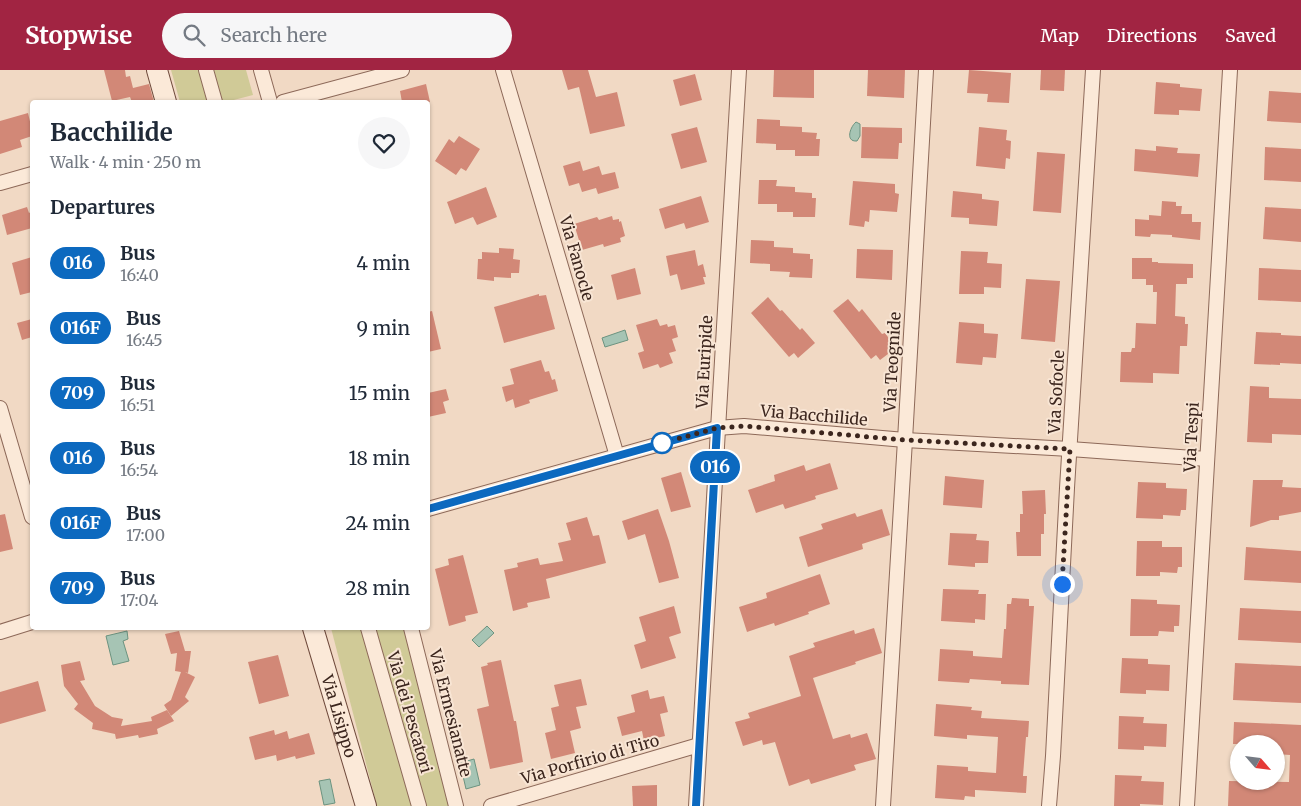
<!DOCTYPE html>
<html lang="en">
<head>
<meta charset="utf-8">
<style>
  body { margin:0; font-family:Merriweather,serif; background:#f6f6f7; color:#1f2937; height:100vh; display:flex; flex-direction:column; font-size:19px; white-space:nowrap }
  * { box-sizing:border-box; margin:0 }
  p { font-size:16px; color:#747a83 }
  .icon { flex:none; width:28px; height:28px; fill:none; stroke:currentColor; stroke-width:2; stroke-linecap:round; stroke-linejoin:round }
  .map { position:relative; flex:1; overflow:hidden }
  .drawer { position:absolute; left:30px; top:30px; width:400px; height:530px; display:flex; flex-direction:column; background:#fff; border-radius:5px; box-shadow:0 1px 4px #0004 }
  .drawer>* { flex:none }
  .badge { padding:0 10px; border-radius:16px; font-size:18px; line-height:32px }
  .needle { width:32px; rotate:118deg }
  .buttons { position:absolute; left:1230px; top:665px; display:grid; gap:10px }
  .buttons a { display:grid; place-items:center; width:55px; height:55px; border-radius:50%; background:#fff; box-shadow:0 1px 4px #0004; font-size:25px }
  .you { position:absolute; width:25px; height:25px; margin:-12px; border:4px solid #fff; border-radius:50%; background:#1a73e8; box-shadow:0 0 0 8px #1a73e833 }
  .map>.badge { position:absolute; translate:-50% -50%; box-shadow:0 0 0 2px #fff }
  h2 { padding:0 20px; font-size:19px; line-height:45px }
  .round { display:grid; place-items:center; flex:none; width:52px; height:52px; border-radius:26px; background:#f6f6f7 }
  .overview { display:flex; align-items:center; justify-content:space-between; height:85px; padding:0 20px }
  h1 { font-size:24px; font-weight:700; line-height:38px }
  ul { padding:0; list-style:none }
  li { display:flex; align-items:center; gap:15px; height:65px; padding:0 20px }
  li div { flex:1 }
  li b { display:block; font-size:19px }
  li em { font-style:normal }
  li .badge { min-width:55px; font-weight:700; text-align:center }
  header { display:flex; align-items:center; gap:30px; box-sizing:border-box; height:70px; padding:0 25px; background:#a12442; color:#fff }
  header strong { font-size:24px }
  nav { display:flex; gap:28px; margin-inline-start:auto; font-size:18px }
  .search { width:350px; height:45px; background:#f6f6f7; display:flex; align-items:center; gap:12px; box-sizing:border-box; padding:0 18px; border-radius:28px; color:#747a83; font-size:19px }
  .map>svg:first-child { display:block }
</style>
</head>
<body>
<header>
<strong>Stopwise</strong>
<div class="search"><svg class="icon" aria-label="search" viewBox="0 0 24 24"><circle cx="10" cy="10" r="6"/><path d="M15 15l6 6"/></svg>Search here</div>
<nav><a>Map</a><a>Directions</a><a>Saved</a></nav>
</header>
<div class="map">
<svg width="1301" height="736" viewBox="0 0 1301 736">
  <rect width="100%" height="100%" fill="#f1d9c4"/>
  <g fill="#d0ca97">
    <path d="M171 0H246L253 25 226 32H180Z"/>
    <path d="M331 558H405L451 736H377Z"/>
  </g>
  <g fill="#a6c4b4" stroke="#6c9380">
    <path d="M856 52 860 54V66L857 71C845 72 850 57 856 52Z"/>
    <path d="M625 260 628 270 605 277 602 268Z"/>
    <path d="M487 556 494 563 479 577 472 570Z"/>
    <path d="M127 561 128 569 123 571 129 591 113 595 106 566Z"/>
    <path d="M474 689 480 715 466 719 460 693Z"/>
    <path d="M330 709 335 733 324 735 319 711Z"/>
  </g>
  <g fill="#d28877">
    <path d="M104 0H125L126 7 130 6 133 18 149 14 154 32H132L130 27 112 31Z"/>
    <path d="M562 0H588L596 27 617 22 625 56 590 64 579 17 568 20Z"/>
    <path d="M774 0H814V28L773 27Z"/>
    <path d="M868 0H905L904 28 867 26Z"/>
    <path d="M969 0 1011 3 1009 33 987 32 988 24 967 23Z"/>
    <path d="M1041 0H1065L1064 21 1040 20Z"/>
    <path d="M695 4 702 30 680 36 673 10Z"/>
    <path d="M1156 12 1180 14V17L1202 19 1200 41 1179 40V45L1154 44Z"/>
    <path d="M426 14 430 32H402L400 21Z"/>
    <path d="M1269 21 1301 23V53L1267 51Z"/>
    <path d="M28 43 32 60V66L20 70 22 77 0 84V51Z"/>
    <path d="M757 49 780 50V56L802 57V62L817 63 816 69H820L819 86H795V80H776V74L756 73Z"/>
    <path d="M697 57 707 92 681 99 671 64Z"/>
    <path d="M862 57 902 58V73H899L898 89 861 88Z"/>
    <path d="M979 57 1007 60 1006 70 1011 71 1010 89 1006 88 1005 99 976 96Z"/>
    <path d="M459 66 480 79 466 101 461 98 456 105 435 91 449 69 454 73Z"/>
    <path d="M1156 76 1178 78 1177 83 1200 84 1198 107 1134 101 1135 79 1156 81Z"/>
    <path d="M1265 77 1301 79V112L1264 110Z"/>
    <path d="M1037 82 1065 84 1061 143 1033 141Z"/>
    <path d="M580 91 583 101 599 96 602 105 615 102 619 118 598 124 596 118 582 122 579 113 569 116 563 96Z"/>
    <path d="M759 110H777L776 116 795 117V122L812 123V128H816L815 147H793V142H777V134H758Z"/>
    <path d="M853 111 895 114V123L899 124 897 142 870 140 869 152 865 151 864 157 849 155Z"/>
    <path d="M486 117 497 147 477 155 473 147 455 154 447 132Z"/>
    <path d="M953 121 982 124V129L999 131 997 156 969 154V148L951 147Z"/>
    <path d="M701 126 709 152 686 159 684 153 665 159 659 139Z"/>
    <path d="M1162 131 1176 132V136H1182L1181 144H1192V152H1201L1200 170 1172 167V165L1151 164 1150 167 1135 166V149L1149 150V145L1161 146Z"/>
    <path d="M27 137 29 143 32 141V158L7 165 2 145Z"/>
    <path d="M1265 137 1301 139V172L1263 169Z"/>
    <path d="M612 146 613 150 619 149V152L621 151 625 166 620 168 621 172 604 177 603 174 582 180 574 154 597 147 599 150Z"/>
    <path d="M751 170 774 171V177L793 178V183L810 184V189H813L812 208 789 207 790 202 770 201V194L750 193Z"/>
    <path d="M499 178 514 179 513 189 520 190 519 203H511V208L494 207V211L477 209 478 189H482V182L499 183Z"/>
    <path d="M857 179 893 180 892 210 856 208Z"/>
    <path d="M695 180 698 196 703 194 706 207H703L705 214 681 220 677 204 670 206 666 186Z"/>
    <path d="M961 181 988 182 987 193 1002 194 1001 218 984 217V224H959Z"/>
    <path d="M32 187V222L20 225 12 193Z"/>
    <path d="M1132 188H1152V192H1158V193L1193 194V208H1187V214H1176L1175 246 1185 247V254H1188L1187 276H1180L1179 304 1153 303V313L1120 312 1121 282H1131L1132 278H1135L1136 253 1156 254 1157 222H1153V215H1146V209H1132Z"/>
    <path d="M635 198 641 224 617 230 611 205Z"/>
    <path d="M1259 198 1301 200V232L1258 230Z"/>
    <path d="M1026 209 1060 211 1055 272 1021 269Z"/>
    <path d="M539 224V226L546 225 555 259 504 273 494 237Z"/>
    <path d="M768 227 780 241 782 240 800 260 802 258 815 273 798 288 794 283 789 287 751 243Z"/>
    <path d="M848 229 859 242 862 239 882 264 885 263 896 278 880 290 876 285 871 289 833 241Z"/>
    <path d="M432 241 441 279 428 282V242Z"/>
    <path d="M32 249V267L22 270 17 253Z"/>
    <path d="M657 249 660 256 667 254 668 257 675 255 678 267 672 269 676 281 669 283 673 293 660 298 658 294 643 299 638 283 644 281 636 255Z"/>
    <path d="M959 252 984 254V263L998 264 996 288 983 287 982 295 956 293Z"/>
    <path d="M1256 262 1281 263V265L1301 266V294L1280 293V295L1254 294Z"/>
    <path d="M541 290 545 302 549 301 552 310 555 309 558 321 529 330 530 333 515 338 513 329 506 332 502 317 514 314 510 299Z"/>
    <path d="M1250 316 1269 317V328L1301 329V365L1272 364V373L1247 372Z"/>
    <path d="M446 319 449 330 443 332 446 343 428 347V323Z"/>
    <path d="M830 393 838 419 815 426 816 429 785 439 783 434 756 443 748 420 775 411 774 405 804 395 806 401Z"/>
    <path d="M681 402 691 437 671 442 661 408Z"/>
    <path d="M945 406 984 410 982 438 943 435Z"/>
    <path d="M1253 410H1283L1282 417 1301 418V442L1279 446V450H1271L1250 457Z"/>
    <path d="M1138 412 1166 413V418L1187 419 1186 440H1181L1180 446 1163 445V449L1136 448Z"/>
    <path d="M1045 420 1046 444H1044V464H1041V486H1017L1016 462H1020V444H1023L1022 421Z"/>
    <path d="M658 439 669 471 679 508 659 513 645 464 628 470 622 451Z"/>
    <path d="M882 439 890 465 862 474 863 479 808 497 799 467 823 459 821 454 855 443 857 447Z"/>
    <path d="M5 444 13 479 0 482V445Z"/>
    <path d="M587 447 593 466 599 465 606 493 546 509 550 528 527 533 528 537 513 541 504 500 518 497 517 493 538 488 540 495 563 491 558 473 571 470 566 453Z"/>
    <path d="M950 463 977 464 976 470 989 471 988 493H975V497L948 495Z"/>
    <path d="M1137 471H1162V477H1182V497H1178L1177 503 1160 502V506H1136Z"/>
    <path d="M1246 477 1301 481V513L1244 510Z"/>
    <path d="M463 485 478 543 465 546 466 551 449 556 435 499 449 495 448 489Z"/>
    <path d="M820 504 830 534 808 542 809 544 775 556 774 553 747 562 739 537 767 528 766 523Z"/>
    <path d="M943 519 979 520 978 524H986L985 550 975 549V553L941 551Z"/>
    <path d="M1012 528 1029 529V536H1034L1029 615 1001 614V611L970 609 969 613 938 611 940 579 973 581V586L1002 588 1004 559H1006L1007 534H1011Z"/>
    <path d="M1131 529 1157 530V534L1180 535 1179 556H1174V562L1159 561 1158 566H1130Z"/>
    <path d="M674 536 681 563 669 567 676 588 641 599 634 575 646 571 639 547Z"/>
    <path d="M1240 538 1301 541V573L1238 570Z"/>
    <path d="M874 558 882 583 855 592 856 594 813 608 833 669 850 664 851 668 867 663 876 689 854 695 856 700 811 714 809 709 789 716 775 672 763 675 762 670 743 676 735 652 750 648 748 643 801 626 789 586 815 577 813 573 854 560 855 564Z"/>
    <path d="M179 561 185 581H191L188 603 185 602 195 607 185 627 189 631 171 646 164 635 171 630 181 602 175 601 177 583 171 584 165 564Z"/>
    <path d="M278 585 289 626 259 634 248 592Z"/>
    <path d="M1122 588 1148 589V594L1170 595 1169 621 1146 620V624L1120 623Z"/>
    <path d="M501 590 514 651H516L523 692 490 699 477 639 489 636 481 597 488 595 487 593Z"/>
    <path d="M80 591 85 610 80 611 95 636 112 647 123 649 121 656 152 651 151 647 167 640 174 651 157 659 158 664 139 668 138 665 116 669 115 664 92 659 93 653 74 639 78 634 64 616 61 595Z"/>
    <path d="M1235 593 1301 596V633L1233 630Z"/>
    <path d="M581 609 587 635 576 637 581 658 570 661 575 683 551 689 545 663 556 660 551 638 559 636 554 615Z"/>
    <path d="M38 611 46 641 0 654V622Z"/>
    <path d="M648 620 650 629 664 626 668 642 660 644 665 666 644 671 642 661 622 666 617 647 635 642 631 625Z"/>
    <path d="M936 634 972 637 971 640 982 641 981 648 1029 651 1028 667H1026L1023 706H1027L1026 723 975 720V727L965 726 964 730 935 728 937 695 968 697V701L996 703 998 667 967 665V669L934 666Z"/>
    <path d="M1119 646 1144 647 1143 653 1167 654 1166 677 1144 676V680L1118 679Z"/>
    <path d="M1234 652 1301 655V736H1228L1229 711 1289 712 1290 685 1276 684V674H1233Z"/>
    <path d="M274 660 275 665 287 661 289 669 309 663 315 684 296 689 295 686 277 691 276 685 255 690 249 667Z"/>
    <path d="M1115 705 1142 706 1141 711 1164 712 1163 735 1140 734V736H1114Z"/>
    <path d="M657 715V736H633L632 716Z"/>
  </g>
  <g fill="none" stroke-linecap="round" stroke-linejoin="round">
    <g stroke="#8d6959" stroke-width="16">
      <g id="street">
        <path d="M206 0 215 32"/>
        <path d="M261 0 270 32"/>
        <path d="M503 0 617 386"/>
        <path d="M283 32 402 0"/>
        <path d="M0 113 32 104"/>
        <path d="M0 338 32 447"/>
        <path d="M428 439 717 358 744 356 905 370 1070 379 1207 389"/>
        <path d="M368 558 419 736"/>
        <path d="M411 558 456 736"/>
        <path d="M0 562 32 552"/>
        <path d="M491 736 699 675"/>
        <path d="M696 736 739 0"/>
        <path d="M883 736 905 370 926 0"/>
        <path d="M1049 736 1053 686 1067 418 1093 0"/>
        <path d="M1187 736 1230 0"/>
      </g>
    </g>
    <g stroke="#6f4a3c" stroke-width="22">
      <g id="secondary">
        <path d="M157 0 166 32"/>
        <path id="s1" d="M313 558 366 736"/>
      </g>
    </g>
    <use href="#street" stroke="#fbe9d8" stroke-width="14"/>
    <use href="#secondary" stroke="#fbe9d8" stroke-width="20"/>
  </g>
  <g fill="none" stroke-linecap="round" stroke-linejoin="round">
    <g stroke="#fff" stroke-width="11">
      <path id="line" d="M428 439 717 358 696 736"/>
    </g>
    <use href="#line" stroke="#0c69bf" stroke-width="8"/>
    <path stroke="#3c261e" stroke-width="5" stroke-dasharray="0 9" d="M662 373 717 358 744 356 905 370 1070 379 1062 514"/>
  </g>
  <circle fill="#fff" stroke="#0c69bf" stroke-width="2.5" cx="662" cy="373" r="10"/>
  <g text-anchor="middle" stroke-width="4" stroke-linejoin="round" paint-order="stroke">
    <g font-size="16" fill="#3c261e" stroke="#f8e5d4">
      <text transform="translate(577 188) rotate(74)" y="6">Via Fanocle</text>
      <text transform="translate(704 292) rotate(-87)" y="6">Via Euripide</text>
      <text transform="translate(892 292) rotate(-87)" y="6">Via Teognide</text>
      <text transform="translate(1056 322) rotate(-87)" y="6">Via Sofocle</text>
      <text transform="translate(814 345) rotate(5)" y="6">Via Bacchilide</text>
      <text transform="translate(1191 367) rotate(-87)" y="6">Via Tespi</text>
      <text transform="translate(410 642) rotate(74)" y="6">Via dei Pescatori</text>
      <text transform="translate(451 643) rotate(76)" y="6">Via Ermesianatte</text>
      <text dy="6" stroke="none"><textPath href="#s1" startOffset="92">Via Lisippo</textPath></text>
      <text transform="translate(590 689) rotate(-16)" y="6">Via Porfirio di Tiro</text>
    </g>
  </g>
</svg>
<div class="buttons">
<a><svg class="needle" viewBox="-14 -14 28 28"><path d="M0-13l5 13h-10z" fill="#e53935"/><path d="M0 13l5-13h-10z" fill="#747a83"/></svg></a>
</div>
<div class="you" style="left:1062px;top:514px"></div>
<b class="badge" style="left:715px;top:397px;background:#0c69bf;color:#fff">016</b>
<section class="drawer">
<div class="overview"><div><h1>Bacchilide</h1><p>Walk · 4 min · 250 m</p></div><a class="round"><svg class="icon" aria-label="heart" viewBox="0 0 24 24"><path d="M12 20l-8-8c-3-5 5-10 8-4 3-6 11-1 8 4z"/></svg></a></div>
<h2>Departures</h2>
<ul>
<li><span class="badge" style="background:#0c69bf;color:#fff">016</span><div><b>Bus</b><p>16:40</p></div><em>4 min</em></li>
<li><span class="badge" style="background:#0c69bf;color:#fff">016F</span><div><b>Bus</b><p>16:45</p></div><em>9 min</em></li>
<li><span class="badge" style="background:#0c69bf;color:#fff">709</span><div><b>Bus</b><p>16:51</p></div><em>15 min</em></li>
<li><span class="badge" style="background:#0c69bf;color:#fff">016</span><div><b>Bus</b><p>16:54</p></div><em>18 min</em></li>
<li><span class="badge" style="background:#0c69bf;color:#fff">016F</span><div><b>Bus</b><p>17:00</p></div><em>24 min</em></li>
<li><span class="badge" style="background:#0c69bf;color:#fff">709</span><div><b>Bus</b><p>17:04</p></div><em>28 min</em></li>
</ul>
</section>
</div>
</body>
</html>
